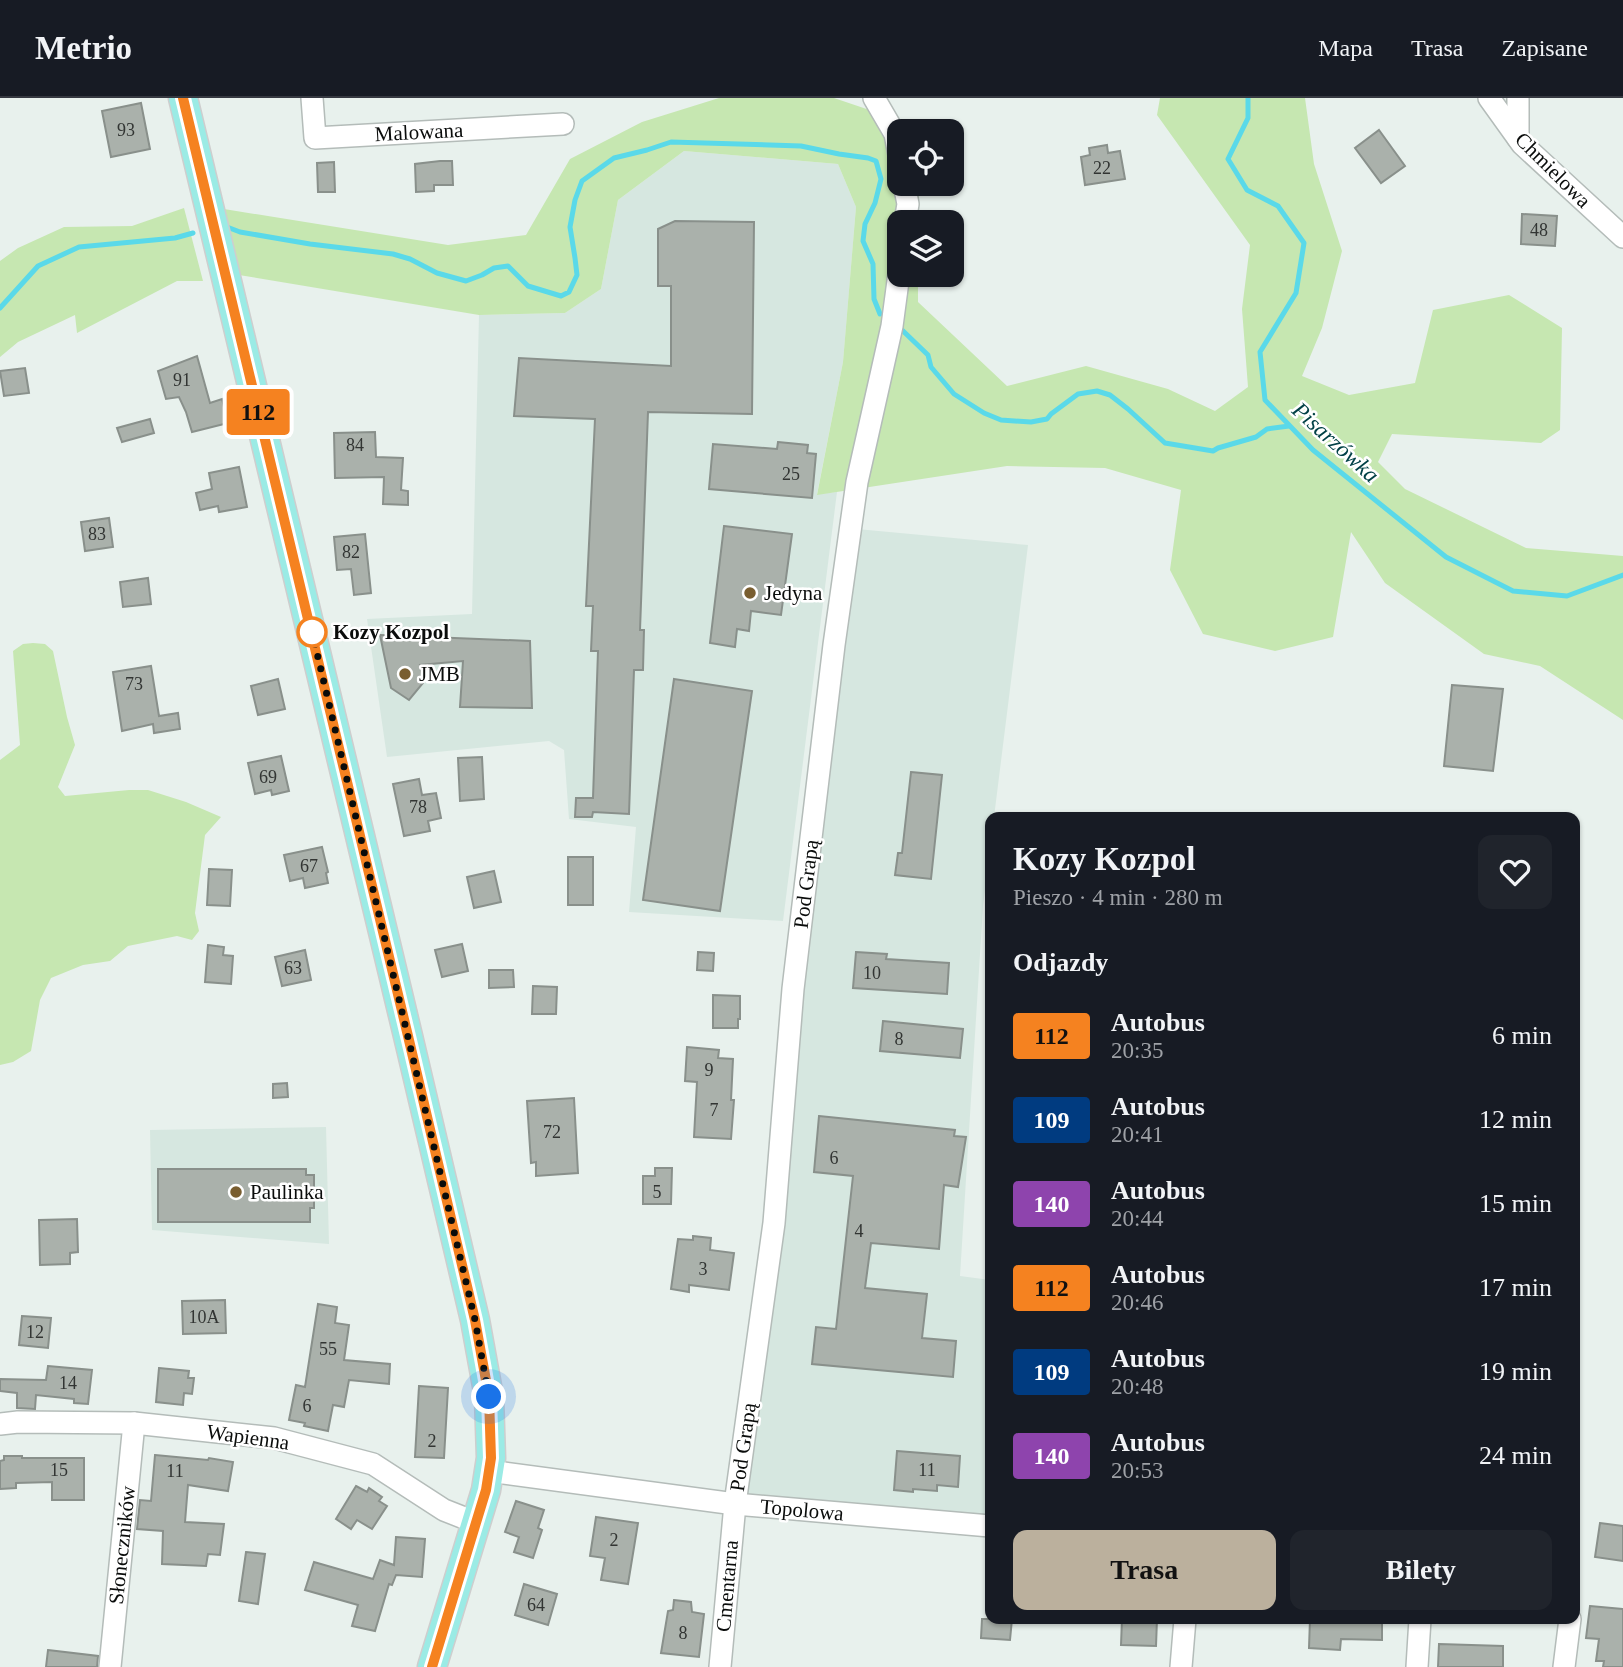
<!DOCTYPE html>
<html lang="pl">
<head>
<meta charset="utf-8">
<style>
  body { margin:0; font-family:Georgia,serif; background:#20242c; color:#f1f3f6; height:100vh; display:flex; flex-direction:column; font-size:26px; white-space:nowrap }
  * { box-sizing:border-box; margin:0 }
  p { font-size:23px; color:#9ea1a6 }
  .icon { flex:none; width:38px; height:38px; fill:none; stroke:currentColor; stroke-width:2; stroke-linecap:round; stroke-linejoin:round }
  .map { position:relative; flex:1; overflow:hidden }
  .drawer { position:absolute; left:985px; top:714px; width:595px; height:812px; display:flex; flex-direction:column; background:#171b24; border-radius:14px; box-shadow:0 2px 5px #0004 }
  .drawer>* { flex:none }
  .badge { padding:0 14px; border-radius:5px; font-size:24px; line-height:46px }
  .controls { position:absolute; left:887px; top:21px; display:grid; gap:14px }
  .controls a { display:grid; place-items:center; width:77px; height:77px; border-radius:14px; background:#171b24; box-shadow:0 2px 5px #0004; font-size:35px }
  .you { position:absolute; width:35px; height:35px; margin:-18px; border:5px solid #fff; border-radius:50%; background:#1a73e8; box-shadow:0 0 0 10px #1a73e833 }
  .map>.badge { position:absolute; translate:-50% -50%; box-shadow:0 0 0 4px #fff }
  h2 { padding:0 28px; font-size:26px; line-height:63px }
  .round { display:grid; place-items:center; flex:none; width:74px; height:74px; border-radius:14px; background:#20242c }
  .overview { display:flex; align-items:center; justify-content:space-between; height:119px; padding:0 28px }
  h1 { font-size:33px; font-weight:800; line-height:52px }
  .action { display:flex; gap:14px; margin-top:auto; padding:14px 28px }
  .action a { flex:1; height:80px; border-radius:14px; background:#bbb09d; color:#111; font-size:28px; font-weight:800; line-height:80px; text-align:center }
  .action a+a { background:#20242c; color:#f1f3f6 }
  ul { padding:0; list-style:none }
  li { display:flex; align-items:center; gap:21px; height:84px; padding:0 28px }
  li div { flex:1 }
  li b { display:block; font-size:26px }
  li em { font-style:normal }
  li .badge { min-width:77px; font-weight:700; text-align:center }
  header { display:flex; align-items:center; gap:42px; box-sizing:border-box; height:98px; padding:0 35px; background:#171b24; border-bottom:2px solid #363941 }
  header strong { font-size:33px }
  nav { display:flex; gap:38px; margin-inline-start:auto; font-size:24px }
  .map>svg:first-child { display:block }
</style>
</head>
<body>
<header>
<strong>Metrio</strong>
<nav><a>Mapa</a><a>Trasa</a><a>Zapisane</a></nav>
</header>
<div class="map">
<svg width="1623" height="1569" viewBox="0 0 1623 1569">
  <rect width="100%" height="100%" fill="#e8f1ed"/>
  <g fill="#d6e7e0">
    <path d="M684 53 838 66 856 109 843 264 817 396 837 394 783 823 629 814 636 729 569 721 564 652 549 643 387 659 367 521 472 516 479 217 565 215 601 191 618 102Z"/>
    <path d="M857 431 1028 447 994 719H990V751L983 808 960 1178 990 1182V1420L743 1402Z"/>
    <path d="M326 1029 329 1146 152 1132 150 1032Z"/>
  </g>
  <g fill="#c6e7b1">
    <path d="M719 0H834L908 25 911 33H900V86H919V124H900V177H918V204L1007 288 1086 268 1168 291 1215 313 1248 289 1242 211 1250 147 1157 17 1160 0H1305L1314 66 1342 153 1322 230 1302 278 1349 297 1415 285 1433 212 1509 197 1562 230 1560 332 1541 345 1392 336 1378 364 1405 391 1526 450 1623 458V622L1540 568 1484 556 1385 485 1351 434 1333 539 1275 553 1203 536 1170 472 1181 392 1105 370 1007 368 817 397 843 264 856 109 838 66 684 53 618 102 601 191 565 215 479 217 239 177 224 111 448 147 526 137 570 61 642 24Z"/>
    <path d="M184 110 203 183H177L77 235 75 217 18 244 0 259V163L18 150 64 129 132 128Z"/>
    <path d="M33 545 45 546 53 553 67 619 75 647 58 689 65 698 129 692H148L186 704 221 719 205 737 195 815 199 833 192 842 177 838 128 848 110 863 83 867 51 880 40 902 31 953 13 964 0 967V662L20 647 13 553 23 546Z"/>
  </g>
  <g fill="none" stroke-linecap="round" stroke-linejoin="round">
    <g stroke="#5ad9e9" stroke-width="5">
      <path d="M1248 0V20L1228 61 1247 92 1278 108 1304 145 1296 195 1260 254 1265 302 1313 352 1446 459 1513 493 1567 498 1623 477"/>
      <path d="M227 129 240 134 310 146 393 156 410 161 437 175 466 183 482 177 494 170 508 168 528 188 561 198 569 194 577 177 575 160 570 129 575 102 582 83 614 60 647 52 671 44 801 48 839 56 868 60 876 63 881 81 875 105 865 126 863 143 873 166 874 201 880 216"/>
      <path d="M0 210 38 168 79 149 175 140 193 135"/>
      <path d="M901 231 928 257 931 269 954 296 984 315 1001 322 1031 324 1047 321 1051 316 1078 296 1097 293 1110 297 1128 311 1165 345 1213 353 1218 350 1256 339 1267 331 1289 328"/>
    </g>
  </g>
  <g fill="#aab1ab" stroke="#89908b" stroke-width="2">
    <path d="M141 5 150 51 111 59 102 13Z"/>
    <path d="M1379 32 1405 68 1381 85 1355 50Z"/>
    <path d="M1107 47 1108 55 1120 53 1125 81 1085 87 1081 59 1090 57 1089 50Z"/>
    <path d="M440 63H452L453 87H434V93L416 94 415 66Z"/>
    <path d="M334 64 335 94H318L317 65Z"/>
    <path d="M1522 116 1557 118 1555 148 1521 146Z"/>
    <path d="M675 123 754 124 752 316 648 314 640 532H644L643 572H634L629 716 593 714 592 719H575L576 700H593L598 553H591L593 508H586L595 321 514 318 519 260 671 268V188H658V131Z"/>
    <path d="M197 258 210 305 222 301 228 325 192 334 186 314 179 299 166 301 158 273Z"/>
    <path d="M25 270 29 295 4 298 0 273Z"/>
    <path d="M150 321 154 335 122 344 117 330Z"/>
    <path d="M375 334 376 359 403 360 401 392 408 393V407L383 406 384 379 335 380 334 335Z"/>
    <path d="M778 344 808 347 807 355 816 356 812 400 709 391 713 346 777 351Z"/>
    <path d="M239 369 247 409 219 414 218 408 200 412 196 395 212 391 209 375Z"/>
    <path d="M109 420 113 449 85 453 81 424Z"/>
    <path d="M724 428 792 436 781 517 751 513 749 533 737 531 735 549 710 545Z"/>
    <path d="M365 436 371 495 354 497 351 471 337 472 334 439Z"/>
    <path d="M148 480 151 506 123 509 120 484Z"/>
    <path d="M380 537 530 543 532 610 460 609 463 563 420 567 423 585 409 602 391 590Z"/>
    <path d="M151 568 159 618 178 615 180 631 154 635 153 626 122 633 113 574Z"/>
    <path d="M278 581 285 611 258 617 251 588Z"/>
    <path d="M674 581 752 593 720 813 643 802Z"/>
    <path d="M1452 587 1503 591 1493 673 1444 668Z"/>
    <path d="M281 658 289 693 272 697 271 692 255 696 248 665Z"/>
    <path d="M482 659 484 701 460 703 458 660Z"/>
    <path d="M911 674 942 677 931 781 895 777 898 755H902Z"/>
    <path d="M419 681 422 697 436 695 441 720 428 723 430 733 404 738 393 686Z"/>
    <path d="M322 749 328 774 326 775 328 785 305 790 303 780 290 783 284 757Z"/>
    <rect x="568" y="759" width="25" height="48"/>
    <path d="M209 771 232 772 230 808 207 807Z"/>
    <path d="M494 773 501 804 474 810 467 779Z"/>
    <path d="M462 846 468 873 442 879 435 852Z"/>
    <path d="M208 847 224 849 223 857 233 858 231 886 205 884Z"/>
    <path d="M305 852 311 882 282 888 275 859Z"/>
    <path d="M698 854 714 855 713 873 697 872Z"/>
    <path d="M856 854 887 856 886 861 949 865 947 896 853 890Z"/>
    <path d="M489 872H513L514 889 489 890Z"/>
    <path d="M533 888 557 889 556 916H532Z"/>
    <path d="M713 897 740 898V921H738V930H713Z"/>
    <path d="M883 923 963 931 960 960 880 953Z"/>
    <path d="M687 949 719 952 718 960 733 961 731 1002H734L731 1041 694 1039 697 984 685 983Z"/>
    <path d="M287 985 288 999 273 1000V986Z"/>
    <path d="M574 1000 578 1075 536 1078V1064L531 1065 527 1003Z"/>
    <path d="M819 1018 955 1032 954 1038 966 1039 958 1089 944 1087 939 1151 871 1145 865 1190 927 1196 922 1240 956 1243 953 1279 812 1266 816 1229 836 1231 853 1078 814 1074Z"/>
    <path d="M655 1070H672L671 1106H643V1078H655Z"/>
    <path d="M158 1071H306V1077H314V1110H310V1124H158Z"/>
    <path d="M77 1121 78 1154 70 1155V1166L40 1167 39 1122Z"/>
    <path d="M693 1138 711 1140 710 1152 734 1155 729 1192 689 1187V1194L671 1191 678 1141 693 1142Z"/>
    <path d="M225 1202 226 1235 183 1236 182 1203Z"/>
    <path d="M318 1206 337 1209 335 1225 349 1227 344 1262 390 1266 389 1286 349 1282 344 1309 333 1307 328 1333 304 1328 305 1325 289 1322 296 1287 305 1289Z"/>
    <path d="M22 1218 51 1220 48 1250 19 1247Z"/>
    <path d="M48 1268 92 1272 88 1306 74 1305V1301L36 1297 35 1311 17 1310V1295L0 1293V1281L46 1282Z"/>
    <path d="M159 1270 189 1273 188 1280H194L192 1296 184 1295 183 1307 156 1304Z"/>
    <path d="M419 1288 448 1290 444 1360 415 1359Z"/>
    <path d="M897 1353 960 1358 958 1389 937 1387V1393L913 1391V1394L894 1392Z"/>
    <path d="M155 1357 208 1362 209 1360 233 1364 228 1393 188 1387 185 1424 224 1426 220 1457 208 1456 206 1468 162 1466 163 1433 137 1431 140 1402 151 1403Z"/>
    <path d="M4 1358H22V1360H84V1402H52V1384L16 1385V1390L0 1391V1363L4 1362Z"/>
    <path d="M356 1388 367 1394 369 1390 382 1399 379 1403 387 1408 372 1431 357 1422 351 1431 336 1421Z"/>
    <path d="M516 1403 544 1412 538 1430 542 1432 533 1460 514 1454 519 1439 505 1434Z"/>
    <path d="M596 1419 638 1425 628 1486 601 1482 605 1460 590 1458Z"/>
    <path d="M1600 1425 1623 1428V1463L1595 1459Z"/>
    <path d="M396 1439 425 1441 422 1479 396 1477 392 1487 389 1486 375 1533 352 1528 358 1507 305 1492 314 1464 373 1481 380 1462 394 1467Z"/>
    <path d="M246 1454 265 1456 258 1506 239 1503Z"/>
    <path d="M524 1486 557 1496 548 1527 515 1517Z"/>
    <path d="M674 1502 691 1504 692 1514 704 1516 699 1559 661 1555 668 1513 673 1512Z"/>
    <path d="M1590 1508 1623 1511V1569H1603L1604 1563H1596L1599 1541 1586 1540Z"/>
    <path d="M982 1521H1012L1010 1542 981 1540Z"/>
    <path d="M1122 1521H1157L1156 1548 1121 1547Z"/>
    <path d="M1310 1521 1382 1523V1542L1341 1541 1340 1552 1309 1550Z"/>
    <path d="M1439 1546 1503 1548V1569H1438Z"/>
    <path d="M48 1552 98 1558 97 1569H46Z"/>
  </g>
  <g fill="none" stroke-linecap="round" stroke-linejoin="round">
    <g stroke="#b4bcb9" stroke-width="24">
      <g id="minor">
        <path d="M312 0 315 40 563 26"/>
        <path d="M874 0 895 36 900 62"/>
        <path d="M1489 0 1522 46 1623 139"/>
        <path d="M1518 0V40"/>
        <path d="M904 86 908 106 905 124"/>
        <path d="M0 1326 18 1324 134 1325 274 1340 373 1366 444 1412 477 1425"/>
        <path d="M489 1373 735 1406 990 1428"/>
        <path d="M110 1569 134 1325"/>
        <path d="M720 1569 735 1406 774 1125 793 891 834 547 857 384 892 228 900 168"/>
        <path d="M1181 1569 1185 1521"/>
        <path d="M1417 1569 1420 1521"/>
        <path d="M1564 1569 1570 1521"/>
      </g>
    </g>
    <g stroke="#cecece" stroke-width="31">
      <path id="major" d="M183 0 408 938 475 1222 489 1299 491 1360 486 1392 432 1569"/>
    </g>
    <use href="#minor" stroke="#fff" stroke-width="21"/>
    <use href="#major" stroke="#9bebe5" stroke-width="28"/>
  </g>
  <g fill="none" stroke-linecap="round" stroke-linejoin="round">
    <g stroke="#fff" stroke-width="16">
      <path id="line" d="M183 0 408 938 475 1222 489 1299 491 1360 486 1392 432 1569"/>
    </g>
    <use href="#line" stroke="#f58220" stroke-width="10"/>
    <path stroke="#0a0c0b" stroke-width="7" stroke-dasharray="0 12.6" d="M312 534 475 1222 489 1299"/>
  </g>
  <g fill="#795e30" stroke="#fff" stroke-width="2.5">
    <circle cx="750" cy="495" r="7"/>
    <circle cx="405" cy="576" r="7"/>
    <circle cx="236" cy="1094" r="7"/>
  </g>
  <circle fill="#fff" stroke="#f58220" stroke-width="3.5" cx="312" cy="534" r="14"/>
  <g text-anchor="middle" stroke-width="5" stroke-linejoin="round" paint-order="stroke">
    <g font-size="18" fill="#323533">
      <text x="126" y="38">93</text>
      <text x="1102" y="76">22</text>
      <text x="1539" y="138">48</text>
      <text x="182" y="288">91</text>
      <text x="355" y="353">84</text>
      <text x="791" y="382">25</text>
      <text x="97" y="442">83</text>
      <text x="351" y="460">82</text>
      <text x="134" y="592">73</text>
      <text x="268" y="685">69</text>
      <text x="418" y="715">78</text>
      <text x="309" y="774">67</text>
      <text x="293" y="876">63</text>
      <text x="872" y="881">10</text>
      <text x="899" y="947">8</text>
      <text x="709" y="978">9</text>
      <text x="714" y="1018">7</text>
      <text x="552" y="1040">72</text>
      <text x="834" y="1066">6</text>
      <text x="657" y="1100">5</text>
      <text x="859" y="1139">4</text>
      <text x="703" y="1177">3</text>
      <text x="204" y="1225">10A</text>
      <text x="35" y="1240">12</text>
      <text x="328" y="1257">55</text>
      <text x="68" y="1291">14</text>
      <text x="307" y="1314">6</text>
      <text x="432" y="1349">2</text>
      <text x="59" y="1378">15</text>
      <text x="927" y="1378">11</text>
      <text x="175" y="1379">11</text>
      <text x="614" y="1448">2</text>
      <text x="536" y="1513">64</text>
      <text x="683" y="1541">8</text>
    </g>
    <g font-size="21" fill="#0a0c0b" stroke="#fff">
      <text transform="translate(419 34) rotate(-3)" y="7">Malowana</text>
      <text transform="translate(1553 72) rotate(45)" y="7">Chmielowa</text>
      <text transform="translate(806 786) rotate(-83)" y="7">Pod Grapą</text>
      <text transform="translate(248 1339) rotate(8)" y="7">Wapienna</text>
      <text transform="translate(743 1349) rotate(-82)" y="7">Pod Grapą</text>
      <text transform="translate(802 1412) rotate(5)" y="7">Topolowa</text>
      <text transform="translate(122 1447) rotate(-84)" y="7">Słoneczników</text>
      <text transform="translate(727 1488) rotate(-85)" y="7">Cmentarna</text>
    </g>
    <g font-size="21" fill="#0a0c0b" stroke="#fff" text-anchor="start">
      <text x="764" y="502">Jedyna</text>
      <text x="419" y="583">JMB</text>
      <text x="250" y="1101">Paulinka</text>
    </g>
    <g font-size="21" font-weight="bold" fill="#0a0c0b" stroke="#fff" text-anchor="start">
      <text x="333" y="541">Kozy Kozpol</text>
    </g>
    <g font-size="23" font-style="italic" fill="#024147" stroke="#fff">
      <text transform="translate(1336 344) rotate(42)" y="8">Pisarzówka</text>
    </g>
  </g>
</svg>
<div class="controls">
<a><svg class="icon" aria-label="locate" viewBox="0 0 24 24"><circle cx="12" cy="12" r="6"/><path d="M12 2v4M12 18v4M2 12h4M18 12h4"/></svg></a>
<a><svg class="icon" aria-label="layers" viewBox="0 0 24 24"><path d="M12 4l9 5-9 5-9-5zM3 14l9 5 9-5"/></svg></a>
</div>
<div class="you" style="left:489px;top:1299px"></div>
<b class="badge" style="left:258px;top:314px;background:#f58220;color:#111">112</b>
<section class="drawer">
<div class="overview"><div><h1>Kozy Kozpol</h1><p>Pieszo · 4 min · 280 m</p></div><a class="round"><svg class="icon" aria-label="heart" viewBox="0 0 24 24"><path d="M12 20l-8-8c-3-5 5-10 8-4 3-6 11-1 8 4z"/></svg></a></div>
<h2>Odjazdy</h2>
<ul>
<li><span class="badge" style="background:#f58220;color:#111">112</span><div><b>Autobus</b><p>20:35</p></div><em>6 min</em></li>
<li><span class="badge" style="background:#003b80;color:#fff">109</span><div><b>Autobus</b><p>20:41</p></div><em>12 min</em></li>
<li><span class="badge" style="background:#8e44ad;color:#fff">140</span><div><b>Autobus</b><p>20:44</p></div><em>15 min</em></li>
<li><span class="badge" style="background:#f58220;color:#111">112</span><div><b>Autobus</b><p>20:46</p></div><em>17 min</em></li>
<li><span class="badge" style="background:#003b80;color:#fff">109</span><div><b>Autobus</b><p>20:48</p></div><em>19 min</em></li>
<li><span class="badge" style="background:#8e44ad;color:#fff">140</span><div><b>Autobus</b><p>20:53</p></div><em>24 min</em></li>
</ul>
<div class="action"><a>Trasa</a><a>Bilety</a></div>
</section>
</div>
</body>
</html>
